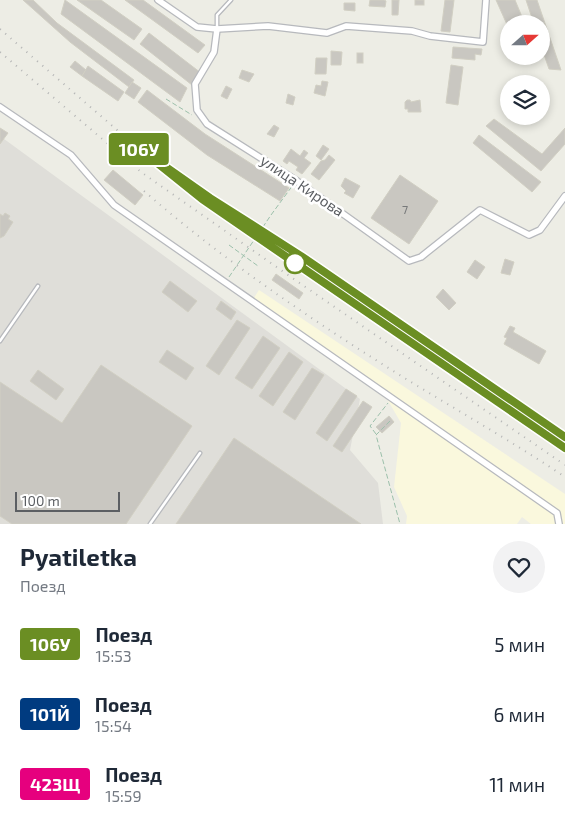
<!DOCTYPE html>
<html lang="ru">
<head>
<meta charset="utf-8">
<style>
  body { margin:0; font-family:"Exo 2",sans-serif; background:#f2f2f3; color:#1f2937; height:100vh; display:flex; flex-direction:column; font-size:19px; white-space:nowrap }
  * { box-sizing:border-box; margin:0 }
  p { font-size:16px; color:#747a83 }
  .icon { flex:none; width:28px; height:28px; fill:none; stroke:currentColor; stroke-width:2; stroke-linecap:round; stroke-linejoin:round }
  .map { position:relative; height:524px; overflow:hidden }
  .details { display:flex; flex-direction:column; background:#fff; flex:1 }
  .details>* { flex:none }
  .badge { padding:0 10px; border-radius:4px; font-size:18px; line-height:32px }
  .needle { width:32px; rotate:69deg }
  .buttons { position:absolute; left:500px; top:15px; display:grid; gap:10px }
  .buttons a { display:grid; place-items:center; width:50px; height:50px; border-radius:50%; background:#fff; box-shadow:0 2px 8px #0003; font-size:25px }
  .scale { position:absolute; left:15px; bottom:12px; width:105px; box-sizing:border-box; padding-left:5px; border:2px solid #5c5f63; border-top:0; font-size:14px; line-height:18px; white-space:nowrap; color:#5c5f63; -webkit-text-stroke:4px #fff; paint-order:stroke }
  .map>.badge { position:absolute; translate:-50% -50%; box-shadow:0 0 0 2px #fff }
  .round { display:grid; place-items:center; flex:none; width:52px; height:52px; border-radius:26px; background:#f2f2f3 }
  .headline { display:flex; align-items:center; justify-content:space-between; height:85px; padding:0 20px }
  h1 { font-size:24px; font-weight:700; line-height:38px }
  ul { padding:0; list-style:none }
  li { display:flex; align-items:center; gap:15px; height:70px; padding:0 20px }
  li div { flex:1 }
  li b { display:block; font-size:19px }
  li em { font-style:normal }
  li .badge { min-width:55px; font-weight:700; text-align:center }
  .map>svg:first-child { display:block }
</style>
</head>
<body>
<div class="map">
<svg width="565" height="524" viewBox="0 0 565 524">
  <rect width="100%" height="100%" fill="#edede5"/>
  <path fill="#faf8dd" d="M259 290 565 494V524H531L522 517 517 524H406L407 516 394 487 401 423 383 392 252 301Z"/>
  <path fill="#dfded9" d="M0 136 360 399 350 450 378 483 383 524H0Z"/>
  <g fill="#c9c7c1" stroke="#d1cfc3">
    <path d="M23 0H33L57 23 134 80 129 87 70 42Z"/>
    <path d="M65 0 187 88 180 102 61 14Z"/>
    <path d="M77 0H101L142 29 134 40Z"/>
    <path d="M125 0H143L205 45 198 53Z"/>
    <path d="M370 0H384L386 1 385 7 369 6Z"/>
    <path d="M392 0H399L398 15H392Z"/>
    <rect x="415" y="0" width="9" height="5"/>
    <path d="M445 0H454L450 32 441 31Z"/>
    <path d="M496 0H515L525 24H509V29Z"/>
    <path d="M526 0H537L561 70 549 69 541 46V24H534Z"/>
    <path d="M344 3H355V11L344 10Z"/>
    <path d="M149 33 201 73 192 85 140 44Z"/>
    <path d="M453 47 482 49 481 55 475 54V60L452 58Z"/>
    <path d="M331 51 342 52 341 65H331Z"/>
    <rect x="357" y="53" width="6" height="10"/>
    <path d="M316 58H327L326 74H315Z"/>
    <path d="M75 61 86 70 82 76 70 67Z"/>
    <path d="M451 65 463 67 458 105 446 103Z"/>
    <path d="M88 66 124 92 118 101 82 76Z"/>
    <path d="M242 70 254 74 249 82 239 78Z"/>
    <path d="M322 81 328 82 325 96 314 93 316 85 321 86Z"/>
    <path d="M132 82 141 88 134 99 125 93Z"/>
    <path d="M226 86 232 89 227 99 221 96Z"/>
    <path d="M147 90 205 134 289 188 280 201 207 155 138 102Z"/>
    <path d="M288 94 295 97 293 105 286 103Z"/>
    <path d="M407 100H410L411 102 420 100 421 112H408V109H405V102Z"/>
    <path d="M494 119 542 154 565 128V144L541 171 486 126Z"/>
    <path d="M274 125 279 128 274 137 267 134Z"/>
    <path d="M0 128 8 133 0 144Z"/>
    <path d="M479 135 541 182 532 192 473 143Z"/>
    <path d="M323 145 329 149 321 160 316 156Z"/>
    <path d="M291 149 300 156 304 150 308 153 304 158 311 163 302 174 296 170 298 167 289 161 287 164 283 161Z"/>
    <path d="M329 155 335 160 319 180 311 174 321 161 325 160Z"/>
    <path d="M113 170 143 195 135 205 104 180Z"/>
    <path d="M400 175 438 201 409 244 371 218Z"/>
    <path d="M345 178 360 186 353 198 344 193 346 191 341 186Z"/>
    <path d="M5 213 10 216 8 219 13 222 4 236 0 238V214L3 216Z"/>
    <path d="M505 259 514 262 510 275 501 273Z"/>
    <path d="M475 260 485 267 477 279 467 272Z"/>
    <path d="M276 274 303 293 299 299 272 280Z"/>
    <path d="M170 281 197 301 188 312 162 292Z"/>
    <path d="M443 289 456 303 449 310 436 297Z"/>
    <path d="M221 301 236 312 231 320 216 309Z"/>
    <path d="M237 320 250 328 219 375 206 366Z"/>
    <path d="M510 326 515 328 513 332 546 351 539 364 504 344 507 338 504 337Z"/>
    <path d="M263 336 280 348 252 389 235 378Z"/>
    <path d="M167 350 194 368 186 380 159 362Z"/>
    <path d="M289 352 303 362 273 406 259 396Z"/>
    <path d="M101 365 192 426 126 524H12L0 516V382L62 423Z"/>
    <path d="M312 368 324 375 295 420 283 412Z"/>
    <path d="M38 370 64 389 56 400 30 381Z"/>
    <path d="M346 389 357 396 327 441 316 433Z"/>
    <path d="M363 401 372 407 342 452 333 446Z"/>
    <path d="M389 416 394 422 382 433 376 427Z"/>
    <path d="M234 438 361 524H176Z"/>
  </g>
  <g fill="none" stroke-linecap="round" stroke-linejoin="round">
    <g stroke="#b7b9bd" stroke-width="5">
      <g id="service">
        <path d="M217 27V15L231 0"/>
        <path d="M0 341 38 286"/>
        <path d="M150 524 200 453"/>
      </g>
    </g>
    <g stroke="#b7b9bd" stroke-width="8">
      <g id="minor">
        <path d="M158 0 197 27 217 29 268 26 327 33 346 26 412 31 430 36 483 42 486 0"/>
        <path d="M217 29 214 52 195 84 197 110 207 124 297 181 409 261 421 257 480 210 529 235 540 230 565 196"/>
        <path d="M0 107 71 155 114 205 557 513 559 524"/>
      </g>
    </g>
    <g stroke="#9cc0ab" stroke-width="1" stroke-dasharray="5 2.5" stroke-linecap="butt">
      <path d="M166 99 192 115"/>
      <path d="M271 215 293 185"/>
      <path d="M229 245 258 266"/>
      <path d="M390 421 376 435 400 524"/>
      <path d="M376 434 370 426 388 403"/>
    </g>
    <use href="#service" stroke="#fff" stroke-width="2.5"/>
    <use href="#minor" stroke="#fff" stroke-width="5.5"/>
    <g stroke="#b4b5b5" stroke-width="2" stroke-dasharray="1 6" stroke-linecap="butt">
      <path d="M0 29 153 161 202 199 565 448"/>
      <path d="M0 52 141 172 288 275 565 465"/>
      <path d="M144 191C214 252 290 305 368 355 433 397 501 434 565 477"/>
      <path d="M232 211 301 256 565 437"/>
    </g>
    <path stroke="#9cc0ab" stroke-width="1" stroke-dasharray="5 2.5" stroke-linecap="butt" d="M229 277 271 215"/>
  </g>
  <g fill="none" stroke-linecap="round" stroke-linejoin="round">
    <g stroke="#fff" stroke-width="11">
      <path id="line" d="M565 437 301 256 210 198 136 146 202 199 565 448"/>
    </g>
    <use href="#line" stroke="#6b8e23" stroke-width="8"/>
  </g>
  <circle fill="#fff" stroke="#6b8e23" stroke-width="2.5" cx="295" cy="263" r="10"/>
  <g text-anchor="middle" stroke-width="5" stroke-linejoin="round" paint-order="stroke">
    <g font-size="12" fill="#77797a">
      <text x="405" y="214">7</text>
    </g>
    <g font-size="15" fill="#5c5f63" stroke="#fff">
      <text transform="translate(302 186) rotate(34)" y="5">улица Кирова</text>
    </g>
  </g>
</svg>
<div class="buttons">
<a><svg class="needle" viewBox="-14 -14 28 28"><path d="M0-13l5 13h-10z" fill="#e53935"/><path d="M0 13l5-13h-10z" fill="#747a83"/></svg></a>
<a><svg class="icon" aria-label="layers" viewBox="0 0 24 24"><path d="M12 4l9 5-9 5-9-5zM3 14l9 5 9-5"/></svg></a>
</div>
<div class="scale">100 m</div>
<b class="badge" style="left:139px;top:149px;background:#6b8e23;color:#fff">106У</b>
</div>
<section class="details">
<div class="headline"><div><h1>Pyatiletka</h1><p>Поезд</p></div><a class="round"><svg class="icon" aria-label="heart" viewBox="0 0 24 24"><path d="M12 20l-8-8c-3-5 5-10 8-4 3-6 11-1 8 4z"/></svg></a></div>
<ul>
<li><span class="badge" style="background:#6b8e23;color:#fff">106У</span><div><b>Поезд</b><p>15:53</p></div><em>5 мин</em></li>
<li><span class="badge" style="background:#003b80;color:#fff">101Й</span><div><b>Поезд</b><p>15:54</p></div><em>6 мин</em></li>
<li><span class="badge" style="background:#e6007e;color:#fff">423Щ</span><div><b>Поезд</b><p>15:59</p></div><em>11 мин</em></li>
</ul>
</section>
</body>
</html>
